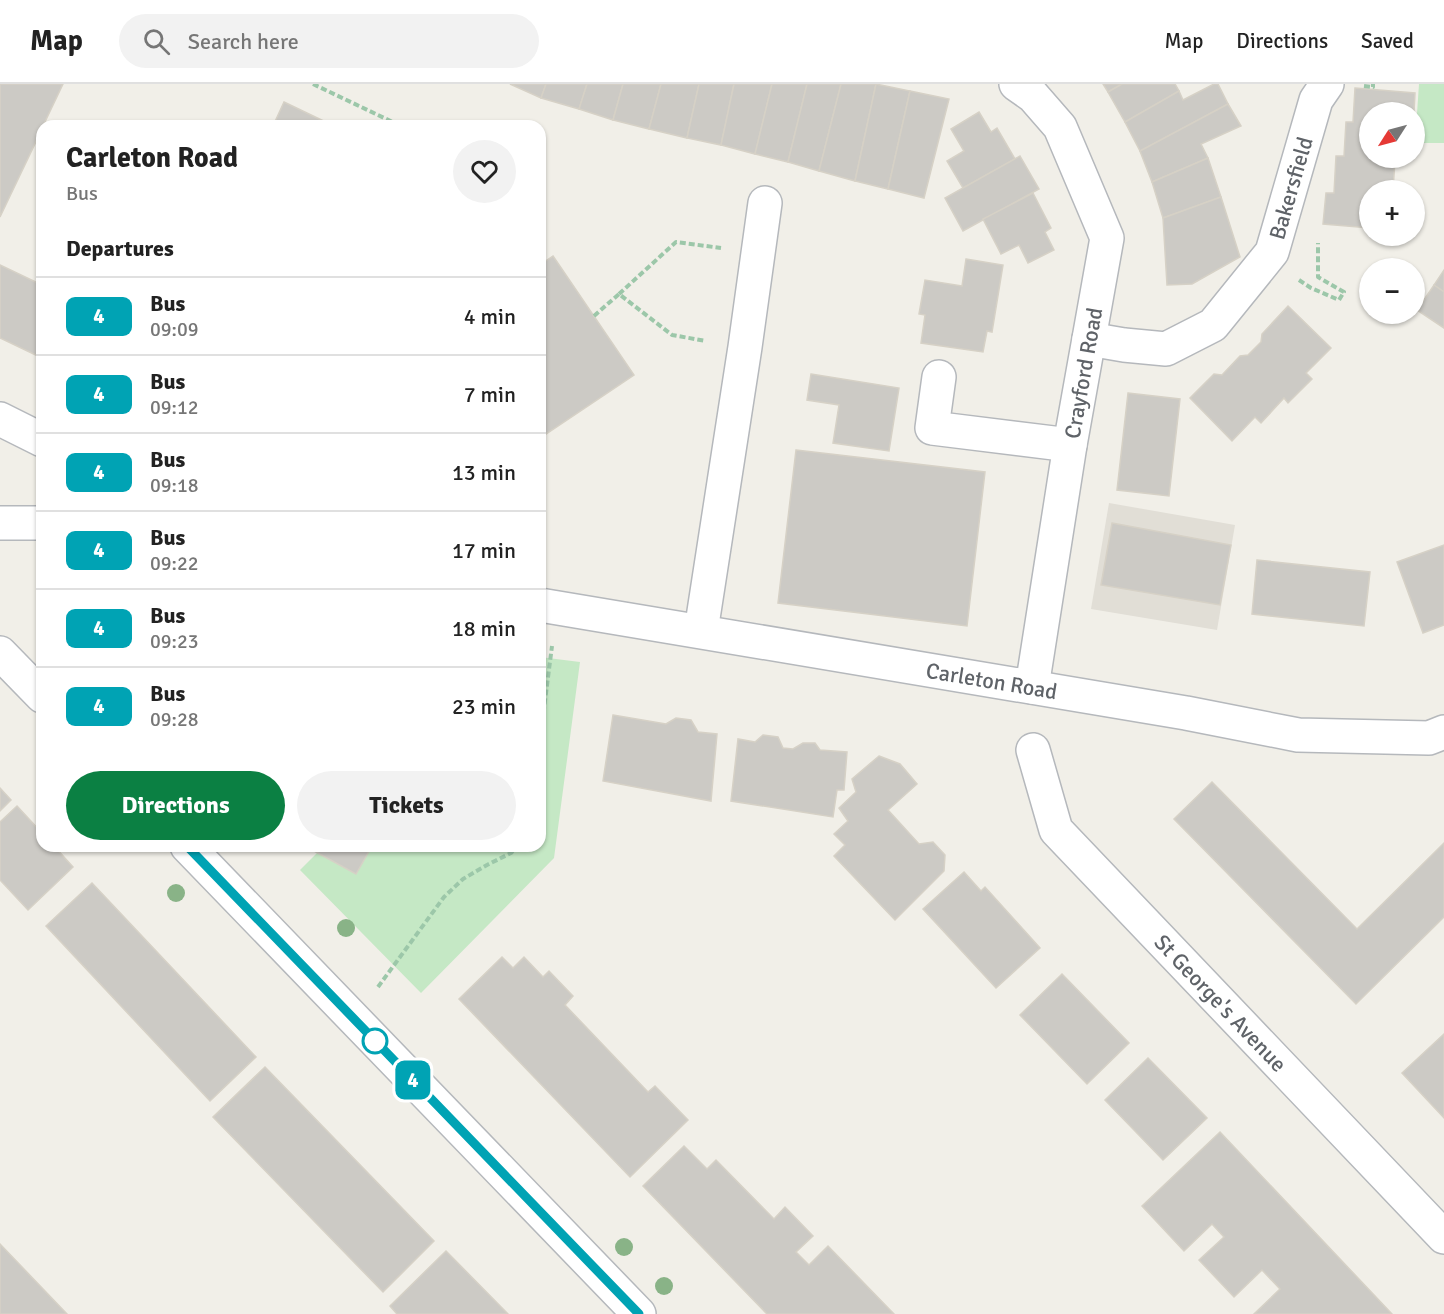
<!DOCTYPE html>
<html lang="en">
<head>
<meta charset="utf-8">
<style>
  body { margin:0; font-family:Signika,sans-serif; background:#f2f2f2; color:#222; height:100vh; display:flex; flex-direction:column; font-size:22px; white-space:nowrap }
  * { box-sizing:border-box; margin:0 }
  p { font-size:20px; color:#767676 }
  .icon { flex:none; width:33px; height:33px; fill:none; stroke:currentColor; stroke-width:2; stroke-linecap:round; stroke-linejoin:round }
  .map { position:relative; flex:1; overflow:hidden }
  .drawer { position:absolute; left:36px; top:36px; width:510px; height:732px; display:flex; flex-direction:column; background:#fff; border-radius:18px; box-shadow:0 2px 4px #0004 }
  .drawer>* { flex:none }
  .badge { padding:0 12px; border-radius:9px; font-size:21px; line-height:39px }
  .needle { width:39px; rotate:234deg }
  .fabs { position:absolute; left:1359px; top:18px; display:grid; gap:12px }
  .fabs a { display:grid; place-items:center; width:66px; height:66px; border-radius:50%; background:#fff; box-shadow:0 2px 4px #0004; font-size:30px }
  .map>.badge { position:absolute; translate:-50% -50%; box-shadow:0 0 0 3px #fff }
  h2 { padding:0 30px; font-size:22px; line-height:54px }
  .round { display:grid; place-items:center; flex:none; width:63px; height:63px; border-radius:32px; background:#f2f2f2 }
  .overview { display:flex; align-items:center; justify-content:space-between; height:102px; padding:0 30px }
  h1 { font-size:28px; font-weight:700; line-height:45px }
  .cta { display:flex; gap:12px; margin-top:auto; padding:12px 30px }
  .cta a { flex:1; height:69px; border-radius:36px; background:#0b8043; color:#fff; font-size:24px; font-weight:700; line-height:69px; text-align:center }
  .cta a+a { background:#f2f2f2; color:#222 }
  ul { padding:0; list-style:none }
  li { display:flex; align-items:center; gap:18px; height:78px; padding:0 30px; border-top:2px solid #e0e0e0 }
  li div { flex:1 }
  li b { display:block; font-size:22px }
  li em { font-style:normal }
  li .badge { min-width:66px; font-weight:700; text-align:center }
  header { display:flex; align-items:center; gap:36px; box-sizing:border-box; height:84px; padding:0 30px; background:#fff; border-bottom:2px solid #e0e0e0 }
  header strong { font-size:28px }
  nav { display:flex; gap:33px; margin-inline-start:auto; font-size:21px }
  .search { width:420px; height:54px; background:#f2f2f2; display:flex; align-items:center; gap:15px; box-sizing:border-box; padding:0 21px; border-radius:33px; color:#767676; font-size:22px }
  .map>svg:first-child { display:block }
</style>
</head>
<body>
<header>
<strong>Map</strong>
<div class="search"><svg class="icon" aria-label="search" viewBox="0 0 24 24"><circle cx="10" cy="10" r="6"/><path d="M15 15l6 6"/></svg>Search here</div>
<nav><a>Map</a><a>Directions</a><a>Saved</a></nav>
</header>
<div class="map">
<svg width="1444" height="1230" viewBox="0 0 1444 1230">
  <rect width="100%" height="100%" fill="#f1efe8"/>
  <path fill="#e1ded6" d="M1109 419 1235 441 1217 546 1091 525Z"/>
  <g fill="#c5e8c5">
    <path d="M1419 0H1444V59H1415Z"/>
    <path d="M540 573 580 578 554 774 421 909 300 786 324 762H540Z"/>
  </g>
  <g fill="#cccac5" stroke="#d6d1c6" stroke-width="1.5">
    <path d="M0 0H63L43 42H42V45L0 133Z"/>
    <path d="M510 0H546L541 14Z"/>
    <path d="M546 0H587L579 25 541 14Z"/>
    <path d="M587 0H623L613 36 579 25Z"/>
    <path d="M623 0H661L649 45 613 36Z"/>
    <path d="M661 0H699L687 54 649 45Z"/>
    <path d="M699 0H734L721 61 687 54Z"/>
    <path d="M734 0H772L755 70 721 61Z"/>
    <path d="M772 0H807L788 78 755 70Z"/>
    <path d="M807 0H841L819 87 788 78Z"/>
    <path d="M841 0H876L855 97 819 87Z"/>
    <path d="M876 0 910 7 888 105 855 97Z"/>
    <path d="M1103 0H1122L1108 8Z"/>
    <path d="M1122 0H1175L1179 7 1125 38 1108 8Z"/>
    <path d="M1214 0H1218L1228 20 1140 67 1125 38 1179 7 1183 16Z"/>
    <path d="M1355 4 1415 9 1414 28H1370V74H1403L1402 77 1395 76 1393 106H1370V144L1323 140 1326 109H1334L1336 72H1344L1346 38H1353Z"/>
    <path d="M910 7 949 15 924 114 888 105Z"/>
    <path d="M284 18 334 42H273Z"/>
    <path d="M1228 20 1241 42 1201 60 1208 74 1152 98 1140 67Z"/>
    <path d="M979 28 991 48 997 44 1015 75 963 104 947 77 964 67 951 45Z"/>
    <path d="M1020 72 1039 105 963 147 945 114Z"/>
    <path d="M1208 74 1221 113 1163 134 1152 98Z"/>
    <path d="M1033 109 1051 144 1045 148 1054 166 1028 179 1019 161 1001 170 983 135Z"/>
    <path d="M1221 113 1240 173 1192 200 1167 201 1163 134Z"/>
    <path d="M553 172 634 291 540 354V181Z"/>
    <path d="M966 175 1003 181 992 248 987 247 983 268 921 259 925 231 919 230 925 196 962 202Z"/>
    <path d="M0 181 42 201V274L0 254Z"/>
    <path d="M1444 186V208L1434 201Z"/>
    <path d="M1434 201 1444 208V244L1417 226Z"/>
    <path d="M1288 222 1331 264 1306 289 1312 295 1288 319 1284 314 1261 339 1255 333 1232 357 1190 314 1214 290 1222 291 1240 272 1248 271 1261 258 1262 250Z"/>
    <path d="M811 290 899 304 889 367 833 359 839 321 807 316Z"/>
    <path d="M1128 309 1180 315 1169 412 1117 406Z"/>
    <path d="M796 366 985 388 967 542 778 519Z"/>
    <path d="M1112 439 1231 461 1220 521 1101 501Z"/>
    <path d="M1444 461V541L1423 549 1397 478Z"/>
    <path d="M1257 476 1370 488 1364 542 1252 530Z"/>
    <path d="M613 631 666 640 676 634 691 636 698 648 717 650 711 717 603 697Z"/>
    <path d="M763 651 778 653 783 664 793 665 803 659H815L820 666 847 668 844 706H837L833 733 731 717 738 655 755 658Z"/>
    <path d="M879 672 900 680 917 700 888 726 919 760 933 758 945 771 944 787 895 836 834 772 845 761 834 750 848 737 839 724 856 708 852 695Z"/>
    <path d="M1212 698 1357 845 1444 759V833L1356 920 1174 735Z"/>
    <path d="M0 704 11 716 0 727Z"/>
    <path d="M17 722 42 749V762H54L73 783 28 826 0 796V738Z"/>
    <path d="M305 762H372L356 790Z"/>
    <path d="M964 788 981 807 985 803 1040 864 996 904 923 825Z"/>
    <path d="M92 799 256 973 210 1017 46 842Z"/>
    <path d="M502 873 513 884 524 873 543 893 549 887 573 912 565 921 648 1008 655 1002 688 1036 630 1093 459 915Z"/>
    <path d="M1062 890 1129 959 1087 1000 1020 931Z"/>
    <path d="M1444 950V1034L1402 989Z"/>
    <path d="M1148 974 1207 1034 1163 1076 1105 1016Z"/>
    <path d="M265 983 434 1157 383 1208 213 1033Z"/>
    <path d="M1220 1048 1392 1230H1254L1280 1205 1262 1186 1234 1213 1199 1176 1224 1153 1212 1140 1184 1167 1142 1122Z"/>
    <path d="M684 1062 707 1085 716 1076 774 1135 785 1123 813 1152 796 1168 809 1181 828 1162 894 1230H767L643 1102Z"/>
    <path d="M0 1160 67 1230H0Z"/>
    <path d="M446 1167 508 1230H397L390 1222Z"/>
  </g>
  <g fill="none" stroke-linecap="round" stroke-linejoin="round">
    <g stroke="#b5b8bc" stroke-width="36">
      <g id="minor">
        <path d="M1016 0 1033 12 1060 43 1107 154 1070 361 1032 603"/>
        <path id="s1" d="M1089 255 1124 261 1166 265 1213 241 1272 168 1316 16 1327 0"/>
        <path d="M939 293 932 344 1070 361"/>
        <path d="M0 335 42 356"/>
        <path d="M0 439H42"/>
        <path id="s2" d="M540 521 1186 629 1298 651 1429 654 1444 648"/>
        <path d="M701 547 745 263 765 119"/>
        <path d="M0 569 42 612"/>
        <path id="s3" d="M1033 666 1056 746 1444 1153"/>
        <path d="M187 762 639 1230"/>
      </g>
    </g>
    <g stroke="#9cc7a9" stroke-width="4" stroke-dasharray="6 3" stroke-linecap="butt">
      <path d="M313 0 401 42"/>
      <path d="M1364 2 1373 3V0"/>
      <path d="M1299 196 1311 204 1339 216 1344 208 1318 193V159"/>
      <path d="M619 210 676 158 721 164"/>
      <path d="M594 232 619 210 672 251 706 257"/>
      <path d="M540 656 552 562"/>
      <path d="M378 903 444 813 463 795 487 781 511 769 518 762"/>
    </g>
    <use href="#minor" stroke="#fff" stroke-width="33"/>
  </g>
  <g fill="#89b387">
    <circle cx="176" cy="809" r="9"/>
    <circle cx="346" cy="844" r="9"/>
    <circle cx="624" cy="1163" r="9"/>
    <circle cx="664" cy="1202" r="9"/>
  </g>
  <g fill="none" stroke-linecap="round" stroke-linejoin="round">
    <g stroke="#fff" stroke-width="14">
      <path id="line" d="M187 762 639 1230"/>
    </g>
    <use href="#line" stroke="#00a3b4" stroke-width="9"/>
  </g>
  <circle fill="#fff" stroke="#00a3b4" stroke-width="3" cx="375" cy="957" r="12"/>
  <g text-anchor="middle" stroke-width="4.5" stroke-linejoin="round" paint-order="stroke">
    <g font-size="22" fill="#5f6368" stroke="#fff">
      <text dy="8" stroke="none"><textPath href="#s1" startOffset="291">Bakersfield</textPath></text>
      <text transform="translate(1083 289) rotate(-80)" y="8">Crayford Road</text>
      <text dy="8" stroke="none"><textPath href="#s2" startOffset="458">Carleton Road</textPath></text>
      <text dy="8" stroke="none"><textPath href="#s3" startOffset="322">St George's Avenue</textPath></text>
    </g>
  </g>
</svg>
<div class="fabs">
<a><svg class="needle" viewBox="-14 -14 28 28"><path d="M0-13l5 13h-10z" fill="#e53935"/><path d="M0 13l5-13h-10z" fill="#767676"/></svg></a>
<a>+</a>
<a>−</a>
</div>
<b class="badge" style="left:413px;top:996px;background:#00a3b4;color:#fff">4</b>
<section class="drawer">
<div class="overview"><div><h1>Carleton Road</h1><p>Bus</p></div><a class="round"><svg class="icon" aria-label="heart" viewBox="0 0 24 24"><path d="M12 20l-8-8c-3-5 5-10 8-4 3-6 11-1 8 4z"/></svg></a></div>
<h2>Departures</h2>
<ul>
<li><span class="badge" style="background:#00a3b4;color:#fff">4</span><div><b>Bus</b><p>09:09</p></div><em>4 min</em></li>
<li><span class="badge" style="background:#00a3b4;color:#fff">4</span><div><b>Bus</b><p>09:12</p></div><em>7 min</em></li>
<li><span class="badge" style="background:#00a3b4;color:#fff">4</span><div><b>Bus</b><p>09:18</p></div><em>13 min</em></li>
<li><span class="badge" style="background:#00a3b4;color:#fff">4</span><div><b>Bus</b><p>09:22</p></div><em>17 min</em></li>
<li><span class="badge" style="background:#00a3b4;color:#fff">4</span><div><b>Bus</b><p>09:23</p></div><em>18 min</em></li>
<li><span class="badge" style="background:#00a3b4;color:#fff">4</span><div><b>Bus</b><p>09:28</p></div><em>23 min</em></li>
</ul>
<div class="cta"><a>Directions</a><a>Tickets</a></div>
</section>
</div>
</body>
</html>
